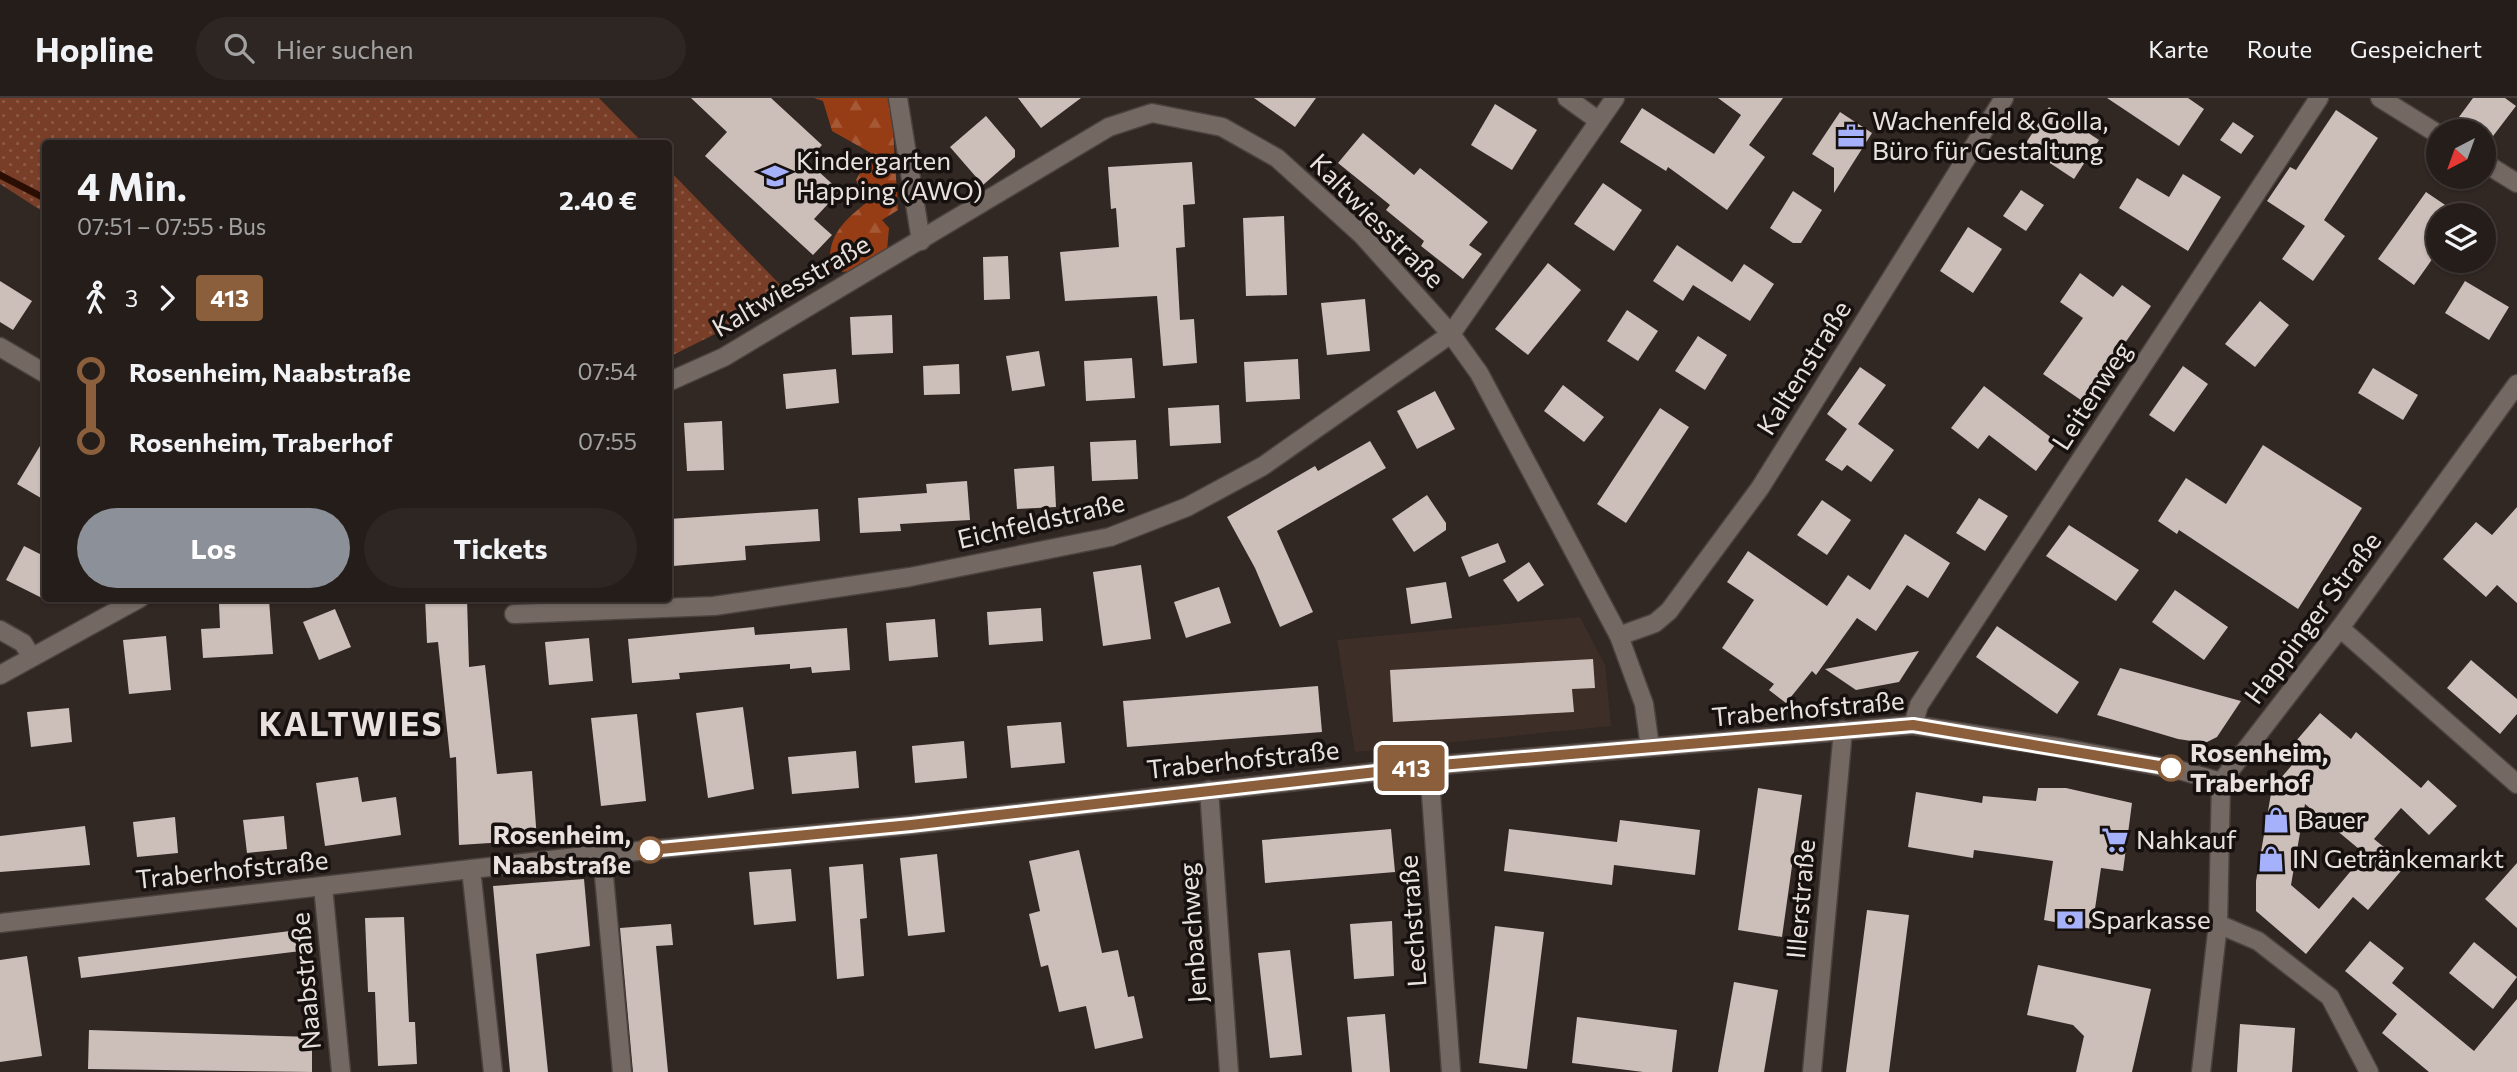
<!DOCTYPE html>
<html lang="de">
<head>
<meta charset="utf-8">
<style>
  body { margin:0; font-family:Commissioner,sans-serif; background:#2d2623; color:#f1f3f6; height:100vh; display:flex; flex-direction:column; font-size:26px; white-space:nowrap }
  * { box-sizing:border-box; margin:0 }
  p { font-size:23px; color:#a3a2a2 }
  .icon { flex:none; width:38px; height:38px; fill:none; stroke:currentColor; stroke-width:2; stroke-linecap:round; stroke-linejoin:round }
  .map { position:relative; flex:1; overflow:hidden }
  .sheet { position:absolute; left:42px; top:42px; width:630px; height:462px; display:flex; flex-direction:column; background:#251d1a; border-radius:7px; box-shadow:0 2px 5px #0004,0 0 0 2px #423b39 }
  .sheet>* { flex:none }
  .badge { padding:0 14px; border-radius:5px; font-size:24px; line-height:46px }
  .needle { width:46px; rotate:221deg }
  .buttons { position:absolute; left:2426px; top:21px; display:grid; gap:14px }
  .buttons a { display:grid; place-items:center; width:70px; height:70px; border-radius:50%; background:#251d1a; box-shadow:0 2px 5px #0004,0 0 0 2px #423b39; font-size:35px }
  .map>.badge { position:absolute; translate:-50% -50%; box-shadow:0 0 0 4px #fff }
  .legs { display:flex; align-items:center; gap:10px; height:77px; padding:0 35px; font-size:23px }
  .legs p { margin-inline-start:auto }
  .summary { display:flex; align-items:center; justify-content:space-between; height:119px; padding:0 35px }
  h1 { font-size:38px; font-weight:700; line-height:52px }
  .primary-button { display:flex; gap:14px; margin-top:auto; padding:14px 35px }
  .primary-button a { flex:1; height:80px; border-radius:42px; background:#8c9099; color:#fff; font-size:28px; font-weight:700; line-height:80px; text-align:center }
  .primary-button a+a { background:#2d2623; color:#f1f3f6 }
  ul { padding:0 35px; list-style:none }
  li { display:flex; align-items:center; gap:24px; height:70px; font-size:26px }
  li i { display:grid; place-items:center; width:10px; height:100%; margin:0 9px; background:currentColor }
  li i::after { content:''; width:18px; height:18px; margin:-9px; border:5px solid; border-radius:50%; background:#251d1a }
  li p { margin-inline-start:auto }
  li:first-child i { background:linear-gradient(#0000 50%,currentColor 0) }
  li:last-child i { background:linear-gradient(currentColor 50%,#0000 0) }
  header { display:flex; align-items:center; gap:42px; box-sizing:border-box; height:98px; padding:0 35px; background:#251d1a; border-bottom:2px solid #423b39 }
  header strong { font-size:33px }
  nav { display:flex; gap:38px; margin-inline-start:auto; font-size:24px }
  .search { width:490px; height:63px; background:#2d2623; display:flex; align-items:center; gap:18px; box-sizing:border-box; padding:0 24px; border-radius:38px; color:#a3a2a2; font-size:26px }
  .map>svg:first-child { display:block }
</style>
</head>
<body>
<header>
<strong>Hopline</strong>
<div class="search"><svg class="icon" aria-label="search" viewBox="0 0 24 24"><circle cx="10" cy="10" r="6"/><path d="M15 15l6 6"/></svg>Hier suchen</div>
<nav><a>Karte</a><a>Route</a><a>Gespeichert</a></nav>
</header>
<div class="map">
<svg width="2517" height="974" viewBox="0 0 2517 974">
  <defs>
    <pattern id="grass-dots" width="8" height="8" patternUnits="userSpaceOnUse" patternTransform="scale(1.75)"><rect width="8" height="8" fill="#783e28"/><path d="M2 2h.1M6 6h.1" fill="none" stroke="#8b5a47" stroke-width="1.8" stroke-linecap="round"/></pattern>
    <pattern id="forest-firs" width="22" height="20" patternUnits="userSpaceOnUse" patternTransform="scale(1.75)"><rect width="22" height="20" fill="#973d16"/><path d="M5 1l3.5 6h-7zM16 11l3.5 6h-7z" fill="#a65937"/></pattern>
  </defs>
  <rect width="100%" height="100%" fill="#312723"/>
  <path fill="#3e2e28" d="M1580 519 1605 567 1611 628 1355 654 1337 542Z"/>
  <g fill="url(#grass-dots)">
    <path d="M0 0H599L643 45 46 46 45 115 0 86Z"/>
    <path d="M669 72 791 198 669 259Z"/>
  </g>
  <path fill="url(#forest-firs)" d="M814 0H891L898 112 882 122 889 130 887 152C868 165 853 180 830 171 827 139 842 124 866 105L856 82 871 55 832 33 823 3Z"/>
  <g fill="none" stroke-linecap="round" stroke-linejoin="round">
    <path stroke="#2a0e04" stroke-width="7" d="M0 77 46 101"/>
  </g>
  <g fill="#ccbeb9" fill-rule="evenodd">
    <path d="M691 0H771L822 47 807 63 840 93 814 121 832 137 813 157 705 58 727 34Z"/>
    <path d="M1018 0H1081L1041 30Z"/>
    <path d="M1254 0H1316L1295 29Z"/>
    <path d="M1718 0H1783L1749 47 1765 59 1727 112 1668 69 1666 73 1620 44 1642 10 1714 56 1741 17Z"/>
    <path d="M2107 0H2188L2204 11 2179 48Z"/>
    <path d="M2473 0H2505L2516 8 2490 42 2483 33 2459 19Z"/>
    <path d="M1495 6 1537 32 1512 72 1471 47Z"/>
    <path d="M2049 9 2099 42 2074 81 2024 48Z"/>
    <path d="M2336 12 2378 40 2324 122 2345 138 2313 183 2282 161 2305 128 2267 103 2290 69 2296 72Z"/>
    <path d="M1840 14 1872 35 1834 95V70L1812 56Z"/>
    <path d="M986 18 1015 52V59L983 87 950 49Z"/>
    <path d="M2233 24 2254 38 2241 56 2220 42Z"/>
    <path d="M1363 35 1414 77 1420 70 1488 124 1469 147 1482 156 1463 181 1421 148 1424 143 1386 112 1390 107 1338 65Z"/>
    <path d="M1192 64 1195 106 1183 107 1185 149 1176 150 1180 222 1194 221 1197 265 1163 268 1157 198 1065 203 1060 154 1119 149 1116 110 1111 111 1108 69Z"/>
    <path d="M2183 76 2221 99 2188 153 2119 110 2137 80 2169 99Z"/>
    <path d="M1603 85 1642 112 1614 153 1574 126Z"/>
    <path d="M2021 92 2044 107 2026 133 2003 118Z"/>
    <path d="M1793 93 1822 112 1801 145H1793L1770 130Z"/>
    <path d="M2426 94 2460 117H2438V153L2414 187 2378 161Z"/>
    <path d="M1284 118 1287 197 1246 198 1243 120Z"/>
    <path d="M1968 129 2002 151 1973 195 1940 173Z"/>
    <path d="M1677 147 1732 184 1744 166 1774 186 1750 223 1693 187 1683 203 1653 183Z"/>
    <path d="M1008 158 1010 201 984 202 983 159Z"/>
    <path d="M1548 165 1581 192 1528 257 1495 231Z"/>
    <path d="M2080 175 2113 199 2122 187 2151 208 2108 269 2112 272 2088 307 2043 276 2083 220 2060 204Z"/>
    <path d="M0 183 32 203 13 232 0 224Z"/>
    <path d="M2465 183 2509 209 2489 242 2445 215Z"/>
    <path d="M1365 201 1370 253 1327 257 1321 205Z"/>
    <path d="M2260 203 2289 227 2255 269 2225 246Z"/>
    <path d="M1627 212 1658 233 1638 263 1607 243Z"/>
    <path d="M892 217 893 255 852 257 850 219Z"/>
    <path d="M1698 238 1727 257 1705 292 1675 273Z"/>
    <path d="M1039 253 1045 288 1012 293 1006 258Z"/>
    <path d="M1132 260 1135 300 1086 303 1084 263Z"/>
    <path d="M1298 261 1300 301 1246 304 1244 264Z"/>
    <path d="M959 266 960 296 924 297 923 268Z"/>
    <path d="M2183 268 2208 286 2174 334 2149 317Z"/>
    <path d="M1860 269 1886 287 1858 326 1894 352 1871 384 1847 367 1842 373 1825 362 1847 331 1827 316Z"/>
    <path d="M2373 270 2418 297 2403 322 2358 295Z"/>
    <path d="M836 271 839 305 786 311 783 276Z"/>
    <path d="M1563 287 1604 319 1584 344 1544 313Z"/>
    <path d="M1984 288 2057 344 2036 373 1989 337 1978 351 1951 330Z"/>
    <path d="M1435 293 1455 331 1417 351 1397 313Z"/>
    <path d="M1219 307 1221 345 1170 348 1168 310Z"/>
    <path d="M1660 310 1689 329 1626 425 1597 406Z"/>
    <path d="M722 323 724 372 687 373 684 325Z"/>
    <path d="M46 338V403L17 386Z"/>
    <path d="M1136 342 1138 381 1092 383 1090 344Z"/>
    <path d="M1370 343 1386 370 1277 433 1313 514 1280 529 1255 470 1227 419 1315 368 1318 373Z"/>
    <path d="M2263 347 2362 410 2298 511 2179 432 2177 436 2158 423 2186 380 2226 406Z"/>
    <path d="M1054 368 1056 409 1017 411 1014 371Z"/>
    <path d="M967 383 970 422 900 426 901 433 860 435 858 400 927 395 926 386Z"/>
    <path d="M1427 397 1446 425V432L1414 454 1392 421Z"/>
    <path d="M1979 400 2008 418 1985 453 1956 435Z"/>
    <path d="M1822 402 1851 422 1827 457 1797 437Z"/>
    <path d="M2517 409V505L2497 487 2486 499 2443 461 2476 424 2492 437Z"/>
    <path d="M818 411 820 443 745 448 746 462 673 468 669 421Z"/>
    <path d="M2069 427 2139 472 2116 503 2046 458Z"/>
    <path d="M1905 436 1950 465 1928 500 1907 487 1876 533 1857 520 1816 577 1812 573 1786 605 1769 592 1774 586 1722 550 1754 502 1727 484 1748 453 1827 508 1848 477 1870 492Z"/>
    <path d="M1498 445 1506 464 1469 479 1461 459Z"/>
    <path d="M24 448 46 459V502L6 482Z"/>
    <path d="M1529 464 1544 487 1518 504 1503 482Z"/>
    <path d="M1141 467 1151 541 1103 548 1093 474Z"/>
    <path d="M1446 484 1452 520 1411 526 1406 490Z"/>
    <path d="M1219 489 1231 525 1186 540 1174 504Z"/>
    <path d="M2175 492 2228 529 2204 562 2152 524Z"/>
    <path d="M425 500H467L469 569 485 567 497 676 532 673 537 742 459 747 456 659 450 660 438 544 427 545Z"/>
    <path d="M269 502 273 556 203 560 201 531 220 530 219 506Z"/>
    <path d="M1041 510 1043 543 989 547 987 514Z"/>
    <path d="M335 511 351 549 319 562 303 524Z"/>
    <path d="M935 521 938 559 889 563 886 525Z"/>
    <path d="M1997 528 2079 584 2057 616 1976 559Z"/>
    <path d="M754 529 755 537 847 530 850 572 812 575 811 569 790 571V566L679 575 680 581 632 585 628 541Z"/>
    <path d="M166 538 171 592 129 596 123 542Z"/>
    <path d="M589 540 593 583 549 587 545 544Z"/>
    <path d="M1919 553 1899 584 1856 592 1825 571Z"/>
    <path d="M1593 561 1595 590 1572 591 1574 614 1393 624 1390 572Z"/>
    <path d="M2471 562 2517 601V616L2500 636 2447 590Z"/>
    <path d="M2120 570 2241 603 2217 639 2205 645 2178 641 2097 617Z"/>
    <path d="M1318 588 1322 634 1127 649 1123 603Z"/>
    <path d="M743 609 754 691 708 700 696 615Z"/>
    <path d="M69 610 72 644 31 649 27 614Z"/>
    <path d="M2320 615 2351 641 2356 634 2421 690 2428 682 2457 708 2429 737 2401 710 2374 741 2406 767 2368 812 2353 799 2306 856 2256 813V783L2272 690 2306 651 2296 643ZM2305 706 2365 756 2319 811 2291 787Z"/>
    <path d="M637 616 646 703 601 708 591 620Z"/>
    <path d="M1061 624 1065 665 1011 670 1007 628Z"/>
    <path d="M964 643 967 680 915 685 912 648Z"/>
    <path d="M856 653 859 690 792 696 788 659Z"/>
    <path d="M358 679 362 704 396 699 401 737 325 748 316 685Z"/>
    <path d="M1758 690 1802 697 1782 839 1738 832Z"/>
    <path d="M2038 690H2066L2132 705 2123 773 2101 770 2092 831 2044 822 2053 763 1974 752 1973 760 1908 749 1916 694 1982 705 1983 698 2036 703Z"/>
    <path d="M284 718 287 751 247 755 243 722Z"/>
    <path d="M175 719 178 755 137 759 133 724Z"/>
    <path d="M1620 722 1700 732 1695 777 1614 767 1612 787 1504 773 1509 731 1617 744Z"/>
    <path d="M85 728 90 767 0 774V738Z"/>
    <path d="M1391 731 1395 774 1265 785 1262 742Z"/>
    <path d="M1079 752 1102 855 1118 852 1128 899 1134 898 1143 940 1095 951 1086 908 1059 914 1048 867 1041 869 1029 816 1040 813 1029 763Z"/>
    <path d="M937 756 945 834 908 838 900 760Z"/>
    <path d="M2517 765V830L2485 801Z"/>
    <path d="M863 766 867 820 860 821 864 878 837 881 829 769Z"/>
    <path d="M791 771 796 823 754 827 749 774Z"/>
    <path d="M584 781 590 848 536 856 548 974H510L493 788Z"/>
    <path d="M1867 812 1909 817 1889 974H1846Z"/>
    <path d="M404 819 409 924H415L417 966 378 968 375 894H368L365 820Z"/>
    <path d="M1392 823 1394 878 1354 881 1350 826Z"/>
    <path d="M671 826 673 847 656 848 668 974H633L620 830Z"/>
    <path d="M1495 828 1544 834 1527 971 1479 965Z"/>
    <path d="M298 832 301 853 81 880 78 859Z"/>
    <path d="M2370 843 2404 870 2392 885 2474 953 2517 901V974H2429L2382 935 2397 916 2345 873Z"/>
    <path d="M2474 844 2517 879 2493 911 2449 875Z"/>
    <path d="M1290 852 1302 957 1270 960 1258 855Z"/>
    <path d="M27 858 42 958 0 964V862Z"/>
    <path d="M2038 867 2151 891 2132 974H2076L2084 938 2073 927 2027 917Z"/>
    <path d="M1734 884 1778 892 1764 974H1718Z"/>
    <path d="M1385 916 1390 974H1352L1347 919Z"/>
    <path d="M1577 919 1677 932 1672 974H1643L1572 965Z"/>
    <path d="M2240 926 2295 930 2292 974H2237Z"/>
    <path d="M89 932 312 939V974L88 971Z"/>
  </g>
  <g fill="none" stroke-linecap="round" stroke-linejoin="round">
    <g stroke="#4b423e" stroke-width="21">
      <g id="minor">
        <path d="M898 0 921 143"/>
        <path d="M1567 0 1599 23"/>
        <path d="M2380 0 2438 36"/>
        <path d="M2483 64 2517 85"/>
        <path d="M0 249 46 276"/>
        <path d="M668 284 724 259 1109 29 1152 15 1222 29 1277 60 1362 137 1451 236 1479 275 1619 538 1644 606 1650 649"/>
        <path d="M514 516 714 508 910 479 1110 439 1187 409 1263 368 1451 236 1615 0"/>
        <path d="M2340 530 2517 686"/>
        <path d="M0 532 23 545 31 558"/>
        <path d="M1619 538 1655 525 1669 513 1760 390 2004 0"/>
        <path d="M0 577 140 500"/>
        <path d="M1913 627 1919 607 2319 0"/>
        <path d="M1429 668 1451 974"/>
        <path d="M1209 692 1229 974"/>
        <path d="M602 756 622 974"/>
        <path d="M471 771 493 974"/>
        <path d="M323 788 341 974"/>
        <path d="M0 825 585 758 911 727 1429 668 1913 627 2063 650 2179 672 2221 684"/>
        <path d="M2218 826 2258 843 2330 899 2369 974"/>
        <path d="M1812 974 1843 632"/>
        <path d="M2201 974 2218 826 2221 684 2340 530 2517 286"/>
      </g>
    </g>
    <use href="#minor" stroke="#746863" stroke-width="18"/>
  </g>
  <g fill="none" stroke-linecap="round" stroke-linejoin="round">
    <g stroke="#fff" stroke-width="16">
      <path id="line-1" d="M650 752 911 727 1429 668 1913 627 2171 670"/>
    </g>
    <use href="#line-1" stroke="#8b5e3c" stroke-width="10"/>
  </g>
  <defs>
    <g id="office-bare" transform="scale(2.1)"><path d="M-6-3h4V-5.5h4V-3h4V5H-6ZM-1-4.5V-3h2v-1.5ZM-6 0V1H6V0Z" fill="#a6b1fc" stroke="#16110f" stroke-width="2.5" paint-order="stroke"/></g>
    <g id="school-bare" transform="scale(2.1)"><path d="M0-5L7-2L0 1L-7-2ZM-4 1L0 2.5L4 1V4Q0 6-4 4Z" fill="#a6b1fc" stroke="#16110f" stroke-width="2.5" paint-order="stroke"/></g>
    <g id="shop-bare" transform="scale(2.1)"><path d="M-5-2.5h2.3a2.7 3.5 0 0 1 5.4 0H5L5.5 6h-11ZM-1.5-2.5h3a1.5 2.3 0 0 0-3 0Z" fill="#a6b1fc" stroke="#16110f" stroke-width="2.5" paint-order="stroke"/></g>
    <g id="supermarket-bare" transform="scale(2.1)"><path d="M-6-5.5h2.5l.6 2H6L4.5 2H-2.5L-4.4-4H-6ZM-1.5 3.2a1.3 1.3 0 1 0 .1 0ZM3 3.2a1.3 1.3 0 1 0 .1 0Z" fill="#a6b1fc" stroke="#16110f" stroke-width="2.5" paint-order="stroke"/></g>
    <g id="bank-bare" transform="scale(2.1)"><path d="M-6-4H6V4H-6ZM0-2.3a2.3 2.3 0 1 0 0 4.6a2.3 2.3 0 1 0 0-4.6Z" fill="#a6b1fc" stroke="#16110f" stroke-width="2.5" paint-order="stroke"/></g>
  </defs>
  <g fill-rule="evenodd">
    <use href="#office-bare" x="1851" y="38"/>
    <use href="#school-bare" x="775" y="78"/>
    <use href="#shop-bare" x="2276" y="722"/>
    <use href="#supermarket-bare" x="2115" y="742"/>
    <use href="#shop-bare" x="2271" y="761"/>
    <use href="#bank-bare" x="2070" y="822"/>
  </g>
  <g fill="#fff" stroke="#8b5e3c" stroke-width="3.5">
    <circle cx="2171" cy="670" r="12"/>
    <circle cx="650" cy="752" r="12"/>
  </g>
  <g text-anchor="middle" stroke-width="7" stroke-linejoin="round" paint-order="stroke">
    <g font-size="26" fill="#e8e1de" stroke="#16110f" text-anchor="start">
      <text x="1872" y="32">Wachenfeld &amp; Golla,<tspan x="1872" dy="30">Büro für Gestaltung</tspan></text>
      <text x="796" y="72">Kindergarten<tspan x="796" dy="30">Happing (AWO)</tspan></text>
      <text x="2297" y="731">Bauer</text>
      <text x="2136" y="751">Nahkauf</text>
      <text x="2292" y="770">IN Getränkemarkt</text>
      <text x="2091" y="831">Sparkasse</text>
    </g>
    <g font-size="26" fill="#e8e1de" stroke="#16110f">
      <text transform="translate(1377 123) rotate(45)" y="9">Kaltwiesstraße</text>
      <text transform="translate(791 188) rotate(-30)" y="9">Kaltwiesstraße</text>
      <text transform="translate(1804 270) rotate(-58)" y="9">Kaltenstraße</text>
      <text transform="translate(2092 298) rotate(-57)" y="9">Leitenweg</text>
      <text transform="translate(1041 423) rotate(-13)" y="9">Eichfeldstraße</text>
      <text transform="translate(2313 520) rotate(-53)" y="9">Happinger Straße</text>
      <text transform="translate(1808 611) rotate(-5)" y="9">Traberhofstraße</text>
      <text transform="translate(1243 662) rotate(-6)" y="9">Traberhofstraße</text>
      <text transform="translate(232 772) rotate(-6)" y="9">Traberhofstraße</text>
      <text transform="translate(1801 801) rotate(-85)" y="9">Illerstraße</text>
      <text transform="translate(1413 823) rotate(-94)" y="9">Lechstraße</text>
      <text transform="translate(1193 835) rotate(-94)" y="9">Jenbachweg</text>
      <text transform="translate(306 883) rotate(-95)" y="9">Naabstraße</text>
    </g>
    <g font-size="26" font-weight="bold" fill="#e8e1de" stroke="#16110f" text-anchor="start">
      <text x="2190" y="664">Rosenheim,<tspan x="2190" dy="30">Traberhof</tspan></text>
      <text x="631" y="746" text-anchor="end">Rosenheim,<tspan x="631" dy="30">Naabstraße</tspan></text>
    </g>
    <g font-size="33" font-weight="bold" letter-spacing="2" fill="#e8e1de" stroke="#16110f">
      <text x="351" y="638">KALTWIES</text>
    </g>
  </g>
</svg>
<div class="buttons">
<a><svg class="needle" viewBox="-14 -14 28 28"><path d="M0-13l5 13h-10z" fill="#e53935"/><path d="M0 13l5-13h-10z" fill="#a3a2a2"/></svg></a>
<a><svg class="icon" aria-label="layers" viewBox="0 0 24 24"><path d="M12 4l9 5-9 5-9-5zM3 14l9 5 9-5"/></svg></a>
</div>
<b class="badge" style="left:1411px;top:670px;background:#8b5e3c;color:#fff">413</b>
<section class="sheet">
<div class="summary"><div><h1>4 Min.</h1><p>07:51 – 07:55 · Bus</p></div><b>2.40 €</b></div>
<div class="legs"><svg class="icon" aria-label="walk" viewBox="0 0 24 24"><circle cx="13" cy="4" r="2"/><path d="M13 8l-2 6 4 7M11 14l-3 7M7 12l3-4h3l4 4"/></svg>3<svg class="icon" aria-label="forward" viewBox="0 0 24 24"><path d="M9 5l7 7-7 7"/></svg><b class="badge" style="background:#8b5e3c;color:#fff">413</b></div>
<ul>
<li><i style="color:#8b5e3c"></i><b>Rosenheim, Naabstraße</b><p>07:54</p></li>
<li><i style="color:#8b5e3c"></i><b>Rosenheim, Traberhof</b><p>07:55</p></li>
</ul>
<div class="primary-button"><a>Los</a><a>Tickets</a></div>
</section>
</div>
</body>
</html>
